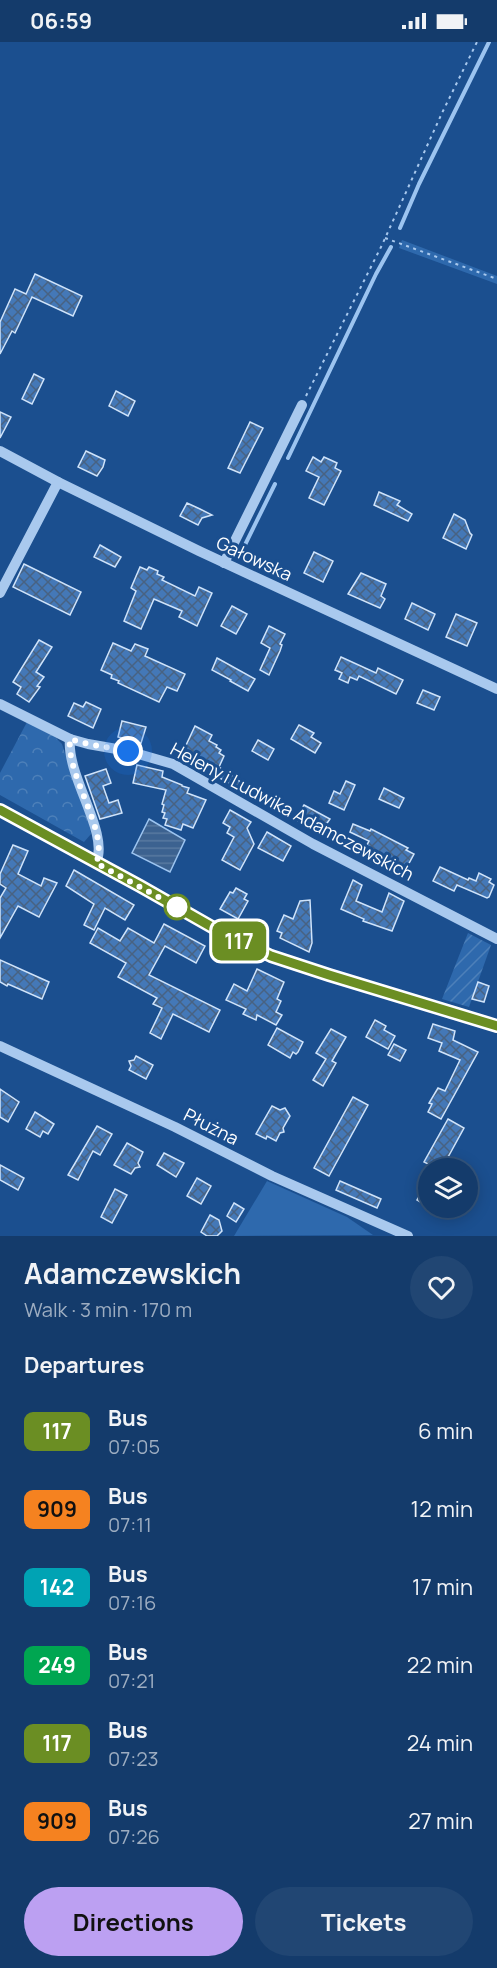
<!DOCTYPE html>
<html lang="en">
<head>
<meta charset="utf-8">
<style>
  body { margin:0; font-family:Manrope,sans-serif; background:#214673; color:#f1f3f6; height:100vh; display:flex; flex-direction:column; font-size:22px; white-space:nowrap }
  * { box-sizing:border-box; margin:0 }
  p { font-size:20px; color:#9dadc1 }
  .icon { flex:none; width:33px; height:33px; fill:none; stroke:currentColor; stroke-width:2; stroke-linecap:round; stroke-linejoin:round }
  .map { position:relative; height:1194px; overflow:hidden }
  .drawer { display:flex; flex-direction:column; background:#143b6b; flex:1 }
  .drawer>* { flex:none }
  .badge { padding:0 12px; border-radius:9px; font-size:21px; line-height:39px }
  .tools { position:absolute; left:418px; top:1116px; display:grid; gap:12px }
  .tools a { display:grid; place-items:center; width:60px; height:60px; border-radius:50%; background:#143b6b; box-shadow:0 3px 15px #0003,0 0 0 2px #33557e; font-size:30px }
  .you { position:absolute; width:30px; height:30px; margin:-15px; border:4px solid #fff; border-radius:50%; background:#1a73e8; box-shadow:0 0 0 9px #1a73e833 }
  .map>.badge { position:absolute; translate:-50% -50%; box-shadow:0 0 0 3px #fff }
  h2 { padding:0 24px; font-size:22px; line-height:54px }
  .round { display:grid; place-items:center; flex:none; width:63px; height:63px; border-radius:32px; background:#214673 }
  .overview { display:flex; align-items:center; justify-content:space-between; height:102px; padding:0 24px }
  h1 { font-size:28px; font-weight:700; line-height:45px }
  .cta { display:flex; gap:12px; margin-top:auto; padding:12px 24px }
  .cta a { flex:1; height:69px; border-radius:36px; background:#bca0f2; color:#111; font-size:24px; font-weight:700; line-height:69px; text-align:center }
  .cta a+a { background:#214673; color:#f1f3f6 }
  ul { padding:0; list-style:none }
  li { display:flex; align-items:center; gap:18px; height:78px; padding:0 24px }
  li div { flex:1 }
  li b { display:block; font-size:22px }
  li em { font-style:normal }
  li .badge { min-width:66px; font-weight:700; text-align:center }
  .status { display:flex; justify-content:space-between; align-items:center; height:42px; padding:0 30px; background:#143b6b; direction:ltr }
  .status svg { height:16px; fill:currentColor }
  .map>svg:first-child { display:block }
</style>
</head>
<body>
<div class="status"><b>06:59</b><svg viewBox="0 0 49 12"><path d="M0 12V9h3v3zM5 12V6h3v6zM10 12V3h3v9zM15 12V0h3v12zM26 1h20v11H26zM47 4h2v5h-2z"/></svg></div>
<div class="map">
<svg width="497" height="1194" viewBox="0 0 497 1194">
  <defs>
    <pattern id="park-crowns" width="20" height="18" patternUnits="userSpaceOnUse" patternTransform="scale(1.5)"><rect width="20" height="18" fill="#2e69ad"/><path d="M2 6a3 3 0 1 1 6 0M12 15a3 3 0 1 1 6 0" fill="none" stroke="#4d80b9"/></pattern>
    <pattern id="garden-furrows" width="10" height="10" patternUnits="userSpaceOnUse" patternTransform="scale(1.5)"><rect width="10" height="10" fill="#2e69ad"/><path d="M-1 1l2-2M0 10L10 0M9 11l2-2" fill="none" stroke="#4d80b9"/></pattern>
    <pattern id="water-rules" width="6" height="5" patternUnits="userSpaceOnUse" patternTransform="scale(1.5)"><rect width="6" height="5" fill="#3c6290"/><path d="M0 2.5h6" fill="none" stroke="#597aa1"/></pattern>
    <pattern id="building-cross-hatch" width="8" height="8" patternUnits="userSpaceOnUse" patternTransform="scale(1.5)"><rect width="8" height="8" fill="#4478b7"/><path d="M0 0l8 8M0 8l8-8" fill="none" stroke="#486282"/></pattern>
  </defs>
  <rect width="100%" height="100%" fill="#1b4f8f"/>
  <g fill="#2e69ad">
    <path d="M402 198 497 234V242L399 206Z"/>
    <path d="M267 1139 347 1175 373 1193 234 1194Z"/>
  </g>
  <path fill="url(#park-crowns)" d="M27 680 55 695 62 702 89 782 91 792 84 800 0 753V731Z"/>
  <path fill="url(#garden-furrows)" d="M468 891 491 903 469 965 442 957Z"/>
  <path fill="url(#water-rules)" stroke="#9cc4f0" stroke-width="1.5" d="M149 777 185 798 170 830 132 811Z"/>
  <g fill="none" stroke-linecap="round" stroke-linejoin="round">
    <g stroke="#9cc4f0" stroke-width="4">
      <path d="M400 186 419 142 489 0"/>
      <path d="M288 416 376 232 391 205"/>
      <path d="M239 515 275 442"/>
    </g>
  </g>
  <g fill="url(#building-cross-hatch)" stroke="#cfe3fa" stroke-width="1.5">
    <path d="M35 232 82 254 73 274 32 255 15 291 12 289 0 312V280L15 247 26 252Z"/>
    <path d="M34 332 44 337 32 362 22 357Z"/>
    <path d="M116 349 135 359 128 374 109 364Z"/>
    <path d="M0 370 11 375 0 396Z"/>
    <path d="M250 380 263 386 240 431 228 426Z"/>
    <path d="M86 409 105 418 103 425 97 434 78 425Z"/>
    <path d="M313 415 321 420 324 415 337 421 335 426 341 429 324 463 309 456 319 435 306 429Z"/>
    <path d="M379 450 400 459 397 463 412 472 408 479 374 463Z"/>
    <path d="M187 461 200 467 212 473 202 476 198 483 180 474Z"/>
    <path d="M454 472 465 478 470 491 472 493 466 507 443 496Z"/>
    <path d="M100 503 121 515 115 525 94 515Z"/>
    <path d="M314 510 333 519 323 540 304 531Z"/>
    <path d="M24 522 81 550 70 573 13 545Z"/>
    <path d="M140 525 147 528 149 525 158 529 157 532 164 535 162 538 195 554 199 545 212 551 197 584 179 575 182 569 154 557 141 587 124 579 136 549 131 546Z"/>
    <path d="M361 531 386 542 381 554 385 557 380 566 348 552Z"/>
    <path d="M412 561 435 572 428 588 405 577Z"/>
    <path d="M232 564 247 572 236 592 221 584Z"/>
    <path d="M456 572 477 581 467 604 446 595Z"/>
    <path d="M269 584 285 592 280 602 282 603 280 609 269 633 260 628 270 606 261 601Z"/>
    <path d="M39 598 52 605 36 630 44 635 37 644 40 645 29 660 17 652 21 645 13 640Z"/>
    <path d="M113 601 131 609 135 602 148 607 145 614 185 632 177 649 167 645 159 660 118 641 119 639 111 636 112 633 101 628Z"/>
    <path d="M341 615 376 631 378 626 403 638 396 652 359 634 357 638 350 635 348 641 339 637 342 631 335 628Z"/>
    <path d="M217 616 255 637 248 649 230 639 231 638 212 628Z"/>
    <path d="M423 648 440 655 434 668 417 661Z"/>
    <path d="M86 660 101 667 93 686 68 674 74 661 83 665Z"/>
    <path d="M122 679 146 685 141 701 118 695Z"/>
    <path d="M299 683 314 691 311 695 321 701 315 711 291 697Z"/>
    <path d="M195 684 212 693 209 699 217 703 216 705 221 708 219 711 224 714 219 725 242 741 239 746 204 728 205 726 181 714Z"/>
    <path d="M258 698 274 707 268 718 252 709Z"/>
    <path d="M137 723 163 729 162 735 182 743V744L189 746 187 751 206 758 193 786 183 782 181 788 165 783 167 777 163 776 165 771 162 770 164 763 162 762 166 748 133 741Z"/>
    <path d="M106 727 111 741 103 744 109 761 118 758 122 771 100 777 85 734Z"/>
    <path d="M346 739 355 743 344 768 329 761 334 749 340 752Z"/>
    <path d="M384 746 404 756 399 766 379 757Z"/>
    <path d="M304 763 330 777 320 791 295 777Z"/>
    <path d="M230 768 251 780 247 786 254 802 240 828 222 818 234 795 227 791 230 785 223 781Z"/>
    <path d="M353 782 370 789 371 787 408 806 406 808 414 812 401 836 361 814 369 799 350 790Z"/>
    <path d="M267 790 291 804 283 819 258 806Z"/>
    <path d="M13 803 28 809 18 832 41 844 44 836 57 841 39 875 18 864 0 896V856L6 846 0 842V832Z"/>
    <path d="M440 825 468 838 469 836 476 839 479 831 491 837 489 840 494 843 489 855 487 856 457 843 454 849 433 839Z"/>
    <path d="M74 828 134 863 125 878 105 866 94 888 84 883 94 862 66 844Z"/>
    <path d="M353 838 362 843 356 859 382 870 389 851 404 859 392 889 363 879 364 877 341 867Z"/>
    <path d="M236 846 247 852 244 857 248 859 238 877 220 867 230 850 233 851Z"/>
    <path d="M310 858 312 901 309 910 280 896 282 891 277 889 284 873 293 877 300 859Z"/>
    <path d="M164 882 205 904 196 921 165 904 149 933 220 968 209 990 173 972 161 997 150 991 162 966 153 962 157 956 118 935 126 921 90 901 98 886 120 899 128 886 154 901Z"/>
    <path d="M0 918 49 940 42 957 8 942 7 944 0 940Z"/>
    <path d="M257 927 284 940 277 957 281 959 276 970 282 973 276 983 257 973 256 978 243 972 246 967 226 958 234 942 247 949Z"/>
    <path d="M478 940 489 944 484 960 472 957Z"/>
    <path d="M375 978 386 984 384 988 395 994 388 1007 366 995Z"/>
    <path d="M433 982 455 989 453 998 478 1010 441 1077 428 1070 432 1062 429 1061 438 1046 445 1049 460 1018 439 1009 442 1001 428 996Z"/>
    <path d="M277 986 303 1000 298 1010 296 1012 293 1010 290 1016 268 1003Z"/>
    <path d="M331 987 346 995 332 1019 336 1021 323 1044 313 1038 326 1017 316 1011Z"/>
    <path d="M394 1002 406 1008 400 1019 388 1013Z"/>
    <path d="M136 1014 153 1023 146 1037 129 1028 131 1024 129 1019 134 1018Z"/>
    <path d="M0 1047 19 1060 8 1080 0 1075Z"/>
    <path d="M353 1055 368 1063 329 1134 314 1126Z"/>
    <path d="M272 1064 280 1068 285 1066 290 1074 283 1086 284 1090 280 1091 276 1099 267 1094 266 1097 256 1092Z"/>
    <path d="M35 1070 54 1082 48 1092 43 1089 40 1095 26 1087Z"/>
    <path d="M448 1077 464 1086 442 1126H436L424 1120Z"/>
    <path d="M97 1084 112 1092 100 1113 93 1109 78 1138 68 1133Z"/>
    <path d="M127 1101 143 1110 138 1121 140 1125 135 1126 131 1132 114 1123Z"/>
    <path d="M164 1111 184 1121 176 1135 157 1123Z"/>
    <path d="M0 1123 24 1136 18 1148 0 1138Z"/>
    <path d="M197 1136 211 1144 201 1162 187 1154Z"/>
    <path d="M429 1136V1165L417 1158Z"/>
    <path d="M340 1139 381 1157 377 1166 336 1148Z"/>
    <path d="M115 1147 127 1153 112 1181 101 1175Z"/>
    <path d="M234 1161 244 1167 236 1180 227 1174Z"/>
    <path d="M210 1173 219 1178 222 1189 217 1194H207L201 1190Z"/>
  </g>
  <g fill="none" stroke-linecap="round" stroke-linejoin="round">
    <g stroke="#a9c9ee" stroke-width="2" stroke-dasharray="3 4.5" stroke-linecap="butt">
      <path d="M385 196 497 237"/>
      <path d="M306 354 382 203 442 71 477 0"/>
      <path d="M349 807 352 800"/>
    </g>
    <g stroke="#a9c9ee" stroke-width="10">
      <path d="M0 409 58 440 199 509 497 647"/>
      <path d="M224 521 302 363"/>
      <path d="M0 551 58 440"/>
      <path d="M0 662 70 697 88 702 128 709 173 722 313 802 497 897"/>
      <path d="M70 697C66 734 110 791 96 821"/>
      <path d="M0 768 140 844 219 889 271 914 329 933 497 984"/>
      <path d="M0 1004 175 1085 272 1134 408 1194"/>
    </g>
  </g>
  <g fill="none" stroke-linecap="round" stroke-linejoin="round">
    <g stroke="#fff" stroke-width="14">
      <path id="line" d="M0 768 140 844 219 889 271 914 329 933 497 984"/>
    </g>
    <use href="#line" stroke="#6b8e23" stroke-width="9"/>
    <path stroke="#fff" stroke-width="6" stroke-dasharray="0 10.8" d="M128 709 88 702 70 697C66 734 110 791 96 821L184 869 177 865"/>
  </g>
  <circle fill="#fff" stroke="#6b8e23" stroke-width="3" cx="177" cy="865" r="12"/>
  <g text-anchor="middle" stroke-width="6" stroke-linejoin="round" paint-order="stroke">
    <g font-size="18" fill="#fff" stroke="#1b4f8f">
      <text transform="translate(254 517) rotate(25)" y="6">Gałowska</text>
      <text transform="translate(292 770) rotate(28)" y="6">Heleny i Ludwika Adamczewskich</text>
      <text transform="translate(211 1085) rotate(27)" y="6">Płużna</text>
    </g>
  </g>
</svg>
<div class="tools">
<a><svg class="icon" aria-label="layers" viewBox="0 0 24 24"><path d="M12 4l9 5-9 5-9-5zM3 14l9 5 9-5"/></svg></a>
</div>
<div class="you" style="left:128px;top:709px"></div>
<b class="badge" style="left:239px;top:899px;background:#6b8e23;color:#fff">117</b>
</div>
<section class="drawer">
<div class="overview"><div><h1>Adamczewskich</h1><p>Walk · 3 min · 170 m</p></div><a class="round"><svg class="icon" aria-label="heart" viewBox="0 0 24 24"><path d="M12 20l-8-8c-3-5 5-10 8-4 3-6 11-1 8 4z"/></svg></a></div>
<h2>Departures</h2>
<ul>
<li><span class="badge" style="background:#6b8e23;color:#fff">117</span><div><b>Bus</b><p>07:05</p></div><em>6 min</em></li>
<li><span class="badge" style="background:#f58220;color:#111">909</span><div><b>Bus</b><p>07:11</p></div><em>12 min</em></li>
<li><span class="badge" style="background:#00a3b4;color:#fff">142</span><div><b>Bus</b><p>07:16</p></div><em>17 min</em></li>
<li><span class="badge" style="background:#00a651;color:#fff">249</span><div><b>Bus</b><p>07:21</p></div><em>22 min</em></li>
<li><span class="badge" style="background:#6b8e23;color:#fff">117</span><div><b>Bus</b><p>07:23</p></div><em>24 min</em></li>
<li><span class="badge" style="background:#f58220;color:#111">909</span><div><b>Bus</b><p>07:26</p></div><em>27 min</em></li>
</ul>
<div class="cta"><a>Directions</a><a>Tickets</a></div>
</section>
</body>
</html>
